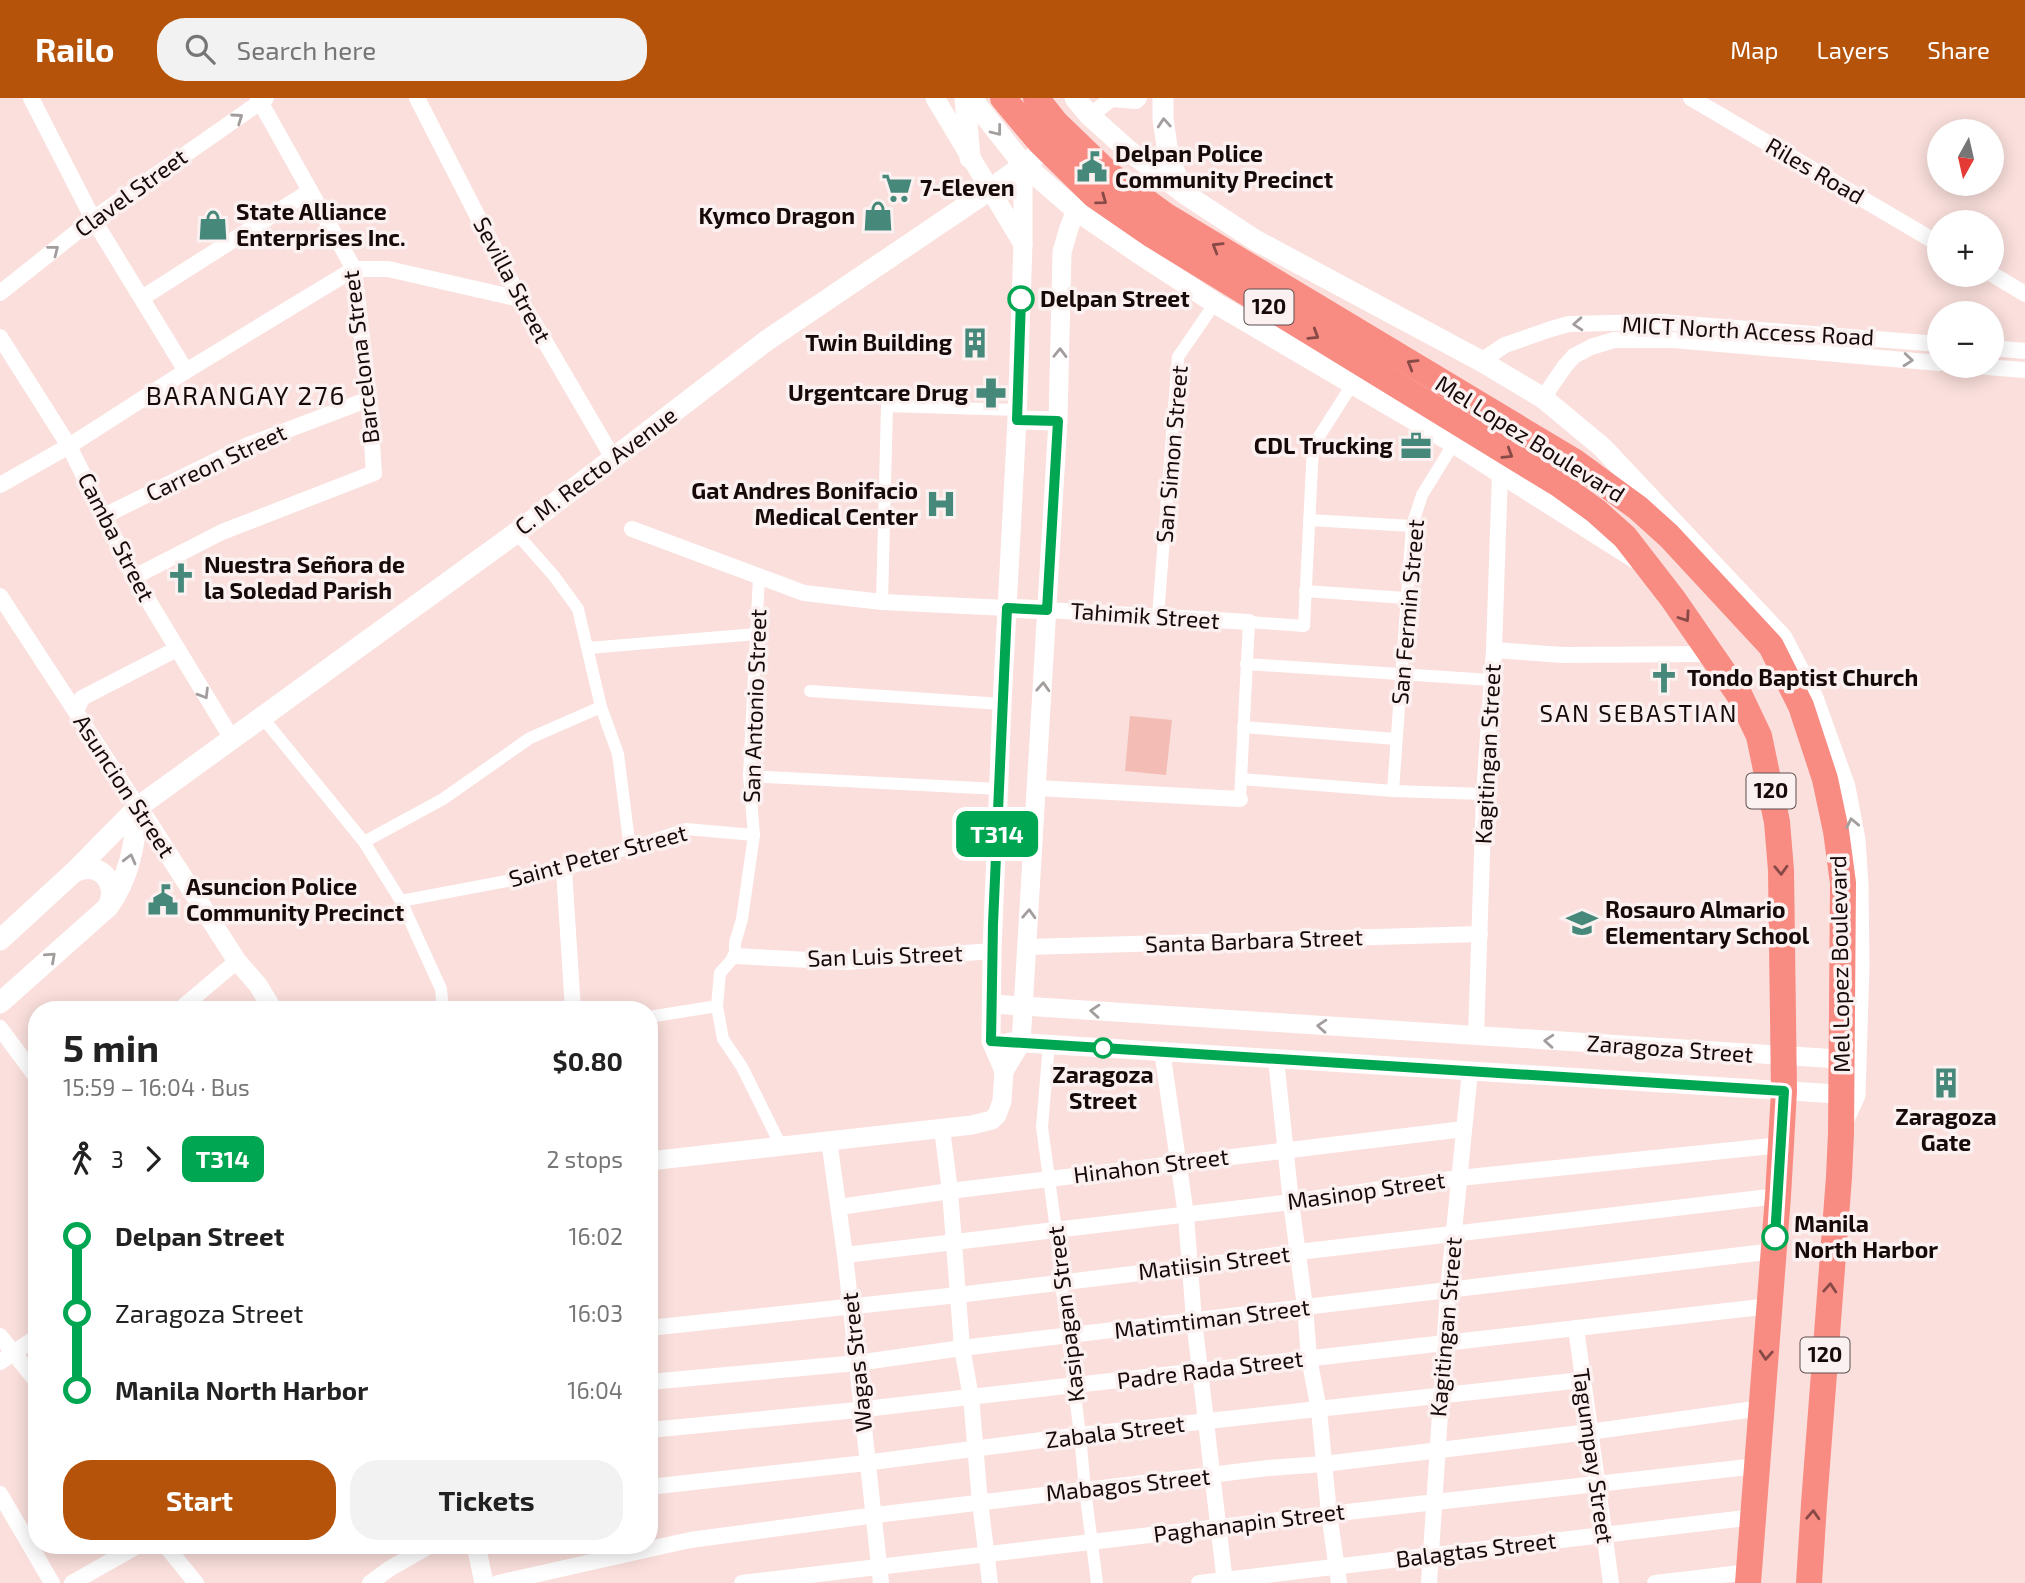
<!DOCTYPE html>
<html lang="en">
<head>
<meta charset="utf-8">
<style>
  body { margin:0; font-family:"Exo 2",sans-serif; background:#f2f2f2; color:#222; height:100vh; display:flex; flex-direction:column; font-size:26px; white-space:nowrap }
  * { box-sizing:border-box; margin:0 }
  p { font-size:23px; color:#767676 }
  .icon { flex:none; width:38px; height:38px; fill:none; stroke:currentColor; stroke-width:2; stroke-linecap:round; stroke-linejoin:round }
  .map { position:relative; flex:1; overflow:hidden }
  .side { position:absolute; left:28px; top:903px; width:630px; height:553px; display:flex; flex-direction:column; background:#fff; border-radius:28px; box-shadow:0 4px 18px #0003 }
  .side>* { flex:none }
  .badge { padding:0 14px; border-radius:10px; font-size:24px; line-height:46px }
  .needle { width:46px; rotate:188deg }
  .tools { position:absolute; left:1927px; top:21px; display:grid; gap:14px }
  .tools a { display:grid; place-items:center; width:77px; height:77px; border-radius:50%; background:#fff; box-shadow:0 4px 18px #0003; font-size:35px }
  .map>.badge { position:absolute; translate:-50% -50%; box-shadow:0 0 0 4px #fff }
  .legs { display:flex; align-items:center; gap:10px; height:77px; padding:0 35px; font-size:23px }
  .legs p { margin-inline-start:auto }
  .overview { display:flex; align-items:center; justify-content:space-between; height:119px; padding:0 35px }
  h1 { font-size:38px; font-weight:700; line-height:52px }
  .primary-button { display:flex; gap:14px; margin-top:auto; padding:14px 35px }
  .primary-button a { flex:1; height:80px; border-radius:28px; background:#b45309; color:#fff; font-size:28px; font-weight:700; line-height:80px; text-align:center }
  .primary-button a+a { background:#f2f2f2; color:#222 }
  ul { padding:0 35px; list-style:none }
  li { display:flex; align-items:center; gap:24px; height:77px; font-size:26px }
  li i { display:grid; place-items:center; width:10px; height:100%; margin:0 9px; background:currentColor }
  li i::after { content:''; width:18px; height:18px; margin:-9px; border:5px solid; border-radius:50%; background:#fff }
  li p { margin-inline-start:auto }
  li:first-child i { background:linear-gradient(#0000 50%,currentColor 0) }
  li:last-child i { background:linear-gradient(currentColor 50%,#0000 0) }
  header { display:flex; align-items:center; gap:42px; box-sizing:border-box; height:98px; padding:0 35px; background:#b45309; color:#fff }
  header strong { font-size:33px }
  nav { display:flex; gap:38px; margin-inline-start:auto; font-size:24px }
  .search { width:490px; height:63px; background:#f2f2f2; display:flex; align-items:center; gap:18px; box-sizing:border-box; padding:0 24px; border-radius:28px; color:#767676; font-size:26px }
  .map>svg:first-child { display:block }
</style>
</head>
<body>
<header>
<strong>Railo</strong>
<div class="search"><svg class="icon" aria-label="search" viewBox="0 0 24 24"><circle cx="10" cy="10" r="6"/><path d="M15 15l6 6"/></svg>Search here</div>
<nav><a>Map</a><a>Layers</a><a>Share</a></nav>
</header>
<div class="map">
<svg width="2025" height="1485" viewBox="0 0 2025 1485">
  <rect width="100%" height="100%" fill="#fadfdc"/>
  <path fill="#f3bcb5" d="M1130 618 1172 622 1166 677 1125 673Z"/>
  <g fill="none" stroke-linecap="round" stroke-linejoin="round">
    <g stroke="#fff" stroke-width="12">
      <path d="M1309 422 1412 428"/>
      <path d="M516 435 554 478 578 511 601 609 618 656 630 751"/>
      <path d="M759 479 749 678 754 737 742 821 735 845V858L720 875 717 908 723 941 742 969 781 1048"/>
      <path d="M1305 493 1405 500"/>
      <path d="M882 504 887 308 1018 312"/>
      <path d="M1158 518 1178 259 1215 205"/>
      <path d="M588 550 757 536"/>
      <path d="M1246 566 1491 582"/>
      <path d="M810 593 1002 606"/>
      <path d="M262 619 364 744 401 803 441 891 443 912"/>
      <path d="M1243 629 1396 641"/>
      <path d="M749 678 998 691"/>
      <path d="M1241 681 1393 693 1484 696"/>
      <path d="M1393 693 1412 428 1422 397 1454 345"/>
      <path d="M1240 701 1249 524 1304 528 1313 348 1353 285"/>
      <path d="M364 744 443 701 530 640 601 609"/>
      <path d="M401 803 564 772 686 731 754 737"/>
      <path d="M649 919 717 908"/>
      <path d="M1049 946 1042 1029 1056 1132 1061 1184 1080 1337 1085 1391 1097 1485"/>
    </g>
    <g stroke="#fff" stroke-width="16">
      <path d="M31 0 93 121 186 273"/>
      <path d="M417 0 520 201 613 360"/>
      <path d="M1691 0 1939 146"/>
      <path d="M1090 18 1111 1 1136 3 1139 0"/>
      <path d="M1992 176 2025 196"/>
      <path d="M0 195 93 121 266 0"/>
      <path d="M142 200 310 93"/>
      <path d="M0 239 69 348 134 479 232 641"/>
      <path d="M1992 250 2025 253"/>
      <path d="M1481 263 1505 247 1551 231 1569 226 1609 225 1661 224 1939 246"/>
      <path d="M1974 268 2025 272"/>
      <path d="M1543 300 1565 268 1574 258 1591 249 1614 242H1673L1939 265"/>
      <path d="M0 387 69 348 186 273 354 171H388L520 201"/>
      <path d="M104 418 248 347 369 301"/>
      <path d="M632 431 804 495 882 504 1007 510"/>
      <path d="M134 479 222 434 374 375 369 301 354 171 258 0"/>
      <path d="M0 498 138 709"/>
      <path d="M1047 512 1249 524"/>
      <path d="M1494 552 1563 557 1711 556"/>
      <path d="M76 613 82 600 177 551"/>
      <path d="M1037 690 1240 701"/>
      <path d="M564 772 573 912"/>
      <path d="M1027 849 1480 836"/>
      <path d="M735 858 847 864 992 853"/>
      <path d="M179 912 237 863"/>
      <path d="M0 930 37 980"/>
      <path d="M1476 938 1484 696 1494 552 1500 375"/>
      <path d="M1162 953 1186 1117 1194 1222 1225 1485"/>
      <path d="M1276 961 1291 1104 1305 1209 1309 1260 1319 1312 1329 1416 1339 1485"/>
      <path d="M942 1031 950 1093 962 1250 971 1299 980 1404 990 1485"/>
      <path d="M829 1042 845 1157 881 1485"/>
      <path d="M839 1109 950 1093 1464 1031"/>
      <path d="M845 1157 1291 1104 1459 1080 1781 1047"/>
      <path d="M649 1230 958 1197 1190 1169 1298 1154 1778 1098"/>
      <path d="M1576 1230 1611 1485"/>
      <path d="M0 1238 37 1284"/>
      <path d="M0 1264 37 1239"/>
      <path d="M649 1284 857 1265 962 1250 1774 1153"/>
      <path d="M649 1332 847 1313 1770 1208"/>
      <path d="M649 1389 857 1366 1080 1337 1582 1282"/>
      <path d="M0 1396 52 1485"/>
      <path d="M165 1447 196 1485"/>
      <path d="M72 1485 139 1447"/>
      <path d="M370 1485 389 1471 431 1447"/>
      <path d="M498 1485 690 1442 884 1416 1268 1370 1324 1366 1589 1334 1762 1310"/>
      <path d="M742 1485 1329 1416 1757 1368"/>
      <path d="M1199 1485 1754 1419"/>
      <path d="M1429 1485 1448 1193 1470 973"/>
      <path d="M1655 1485 1749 1474"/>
    </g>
    <g stroke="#fff" stroke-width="19">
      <path d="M935 0 1023 146"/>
      <path d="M1017 322 1058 323"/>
      <path d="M1007 510 1047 512"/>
      <path d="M138 709 237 863 258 887 273 912"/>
      <path d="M992 906 1854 962"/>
      <path d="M1010 944 1853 997"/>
      <path d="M1004 973 1021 945 1058 323 1062 154 1069 130 1076 112"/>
      <path d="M649 1063 972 1027 992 1022 997 1017 1002 1003 1004 973 991 943 992 853 1002 606 1017 322 1023 146V66"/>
      <path d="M476 1447 484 1485"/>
    </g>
    <g stroke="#fff" stroke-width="21">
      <path d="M965 0 970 60"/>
      <path d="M971 0 1023 66 1076 112 1140 156 1215 205 1454 345 1635 460"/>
      <path d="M1075 0 1090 18 1128 52 1185 96 1255 142 1481 263 1543 300 1602 349 1782 540 1813 600 1845 689 1855 742 1858 787 1859 867 1855 997 1843 1023"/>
      <path d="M1163 0V21L1169 62 1184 94"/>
      <path d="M74 774C99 762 120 784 108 809"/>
      <path d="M0 842 74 774 138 709 516 435 766 243 991 91 1057 42"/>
      <path d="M0 905 108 809C130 779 135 745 138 709"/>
    </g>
    <g stroke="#f88b82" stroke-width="26">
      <path d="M1003 0 1039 43 1094 97 1152 137 1560 387 1596 413 1625 439 1673 501 1740 598 1759 638 1777 724 1781 772 1784 993 1778 1098 1748 1485"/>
      <path d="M1036 0 1056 25 1110 77 1166 118 1575 364 1638 410 1669 438 1771 548 1801 608 1825 681 1836 733 1843 785 1841 1035 1839 1079 1814 1406 1809 1485"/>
    </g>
  </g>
  <defs><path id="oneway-chevron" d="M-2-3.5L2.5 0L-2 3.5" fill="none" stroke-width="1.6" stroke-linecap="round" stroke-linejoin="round" transform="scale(1.75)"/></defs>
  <g stroke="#a39d9d">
    <use href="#oneway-chevron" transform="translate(238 20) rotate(-35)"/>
    <use href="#oneway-chevron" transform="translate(1164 25) rotate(-94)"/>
    <use href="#oneway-chevron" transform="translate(997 33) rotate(52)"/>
    <use href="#oneway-chevron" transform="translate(54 152) rotate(-38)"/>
    <use href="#oneway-chevron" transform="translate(1578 226) rotate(176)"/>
    <use href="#oneway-chevron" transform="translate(1060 255) rotate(-89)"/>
    <use href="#oneway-chevron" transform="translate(1908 262) rotate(5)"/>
    <use href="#oneway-chevron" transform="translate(1043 589) rotate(-87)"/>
    <use href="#oneway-chevron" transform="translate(204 596) rotate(59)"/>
    <use href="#oneway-chevron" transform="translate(1852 725) rotate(-102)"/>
    <use href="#oneway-chevron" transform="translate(130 761) rotate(-76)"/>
    <use href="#oneway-chevron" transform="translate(1029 816) rotate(-87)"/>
    <use href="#oneway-chevron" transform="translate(51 859) rotate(-42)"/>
    <use href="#oneway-chevron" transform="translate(1095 913) rotate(-176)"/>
    <use href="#oneway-chevron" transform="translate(1322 928) rotate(-176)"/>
    <use href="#oneway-chevron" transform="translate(1549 943) rotate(-176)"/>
  </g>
  <g stroke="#884a46">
    <use href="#oneway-chevron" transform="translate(1102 102) rotate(36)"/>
    <use href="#oneway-chevron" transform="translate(1217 149) rotate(-149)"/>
    <use href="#oneway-chevron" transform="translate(1314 237) rotate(32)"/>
    <use href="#oneway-chevron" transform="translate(1412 266) rotate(-149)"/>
    <use href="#oneway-chevron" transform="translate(1508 356) rotate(32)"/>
    <use href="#oneway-chevron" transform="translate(1685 519) rotate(56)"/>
    <use href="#oneway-chevron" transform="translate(1781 772) rotate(88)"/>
    <use href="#oneway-chevron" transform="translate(1830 1190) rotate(-86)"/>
    <use href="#oneway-chevron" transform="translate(1766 1257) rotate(94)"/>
    <use href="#oneway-chevron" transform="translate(1813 1417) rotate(-87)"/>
  </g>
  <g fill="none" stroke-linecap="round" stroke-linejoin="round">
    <g stroke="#fff" stroke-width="16">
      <path id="line-1" d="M1021 201 1017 322 1058 323 1047 512 1007 510 993 826 991 943 1784 993 1775 1139"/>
    </g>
    <use href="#line-1" stroke="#00a651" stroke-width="10"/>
  </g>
  <defs>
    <g id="civic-bare" transform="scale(2.415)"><path d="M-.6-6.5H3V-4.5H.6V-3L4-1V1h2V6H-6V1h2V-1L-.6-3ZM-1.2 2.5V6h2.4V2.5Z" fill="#468879" stroke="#faf1f0" stroke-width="2.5" paint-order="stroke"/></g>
    <g id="supermarket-bare" transform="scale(2.415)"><path d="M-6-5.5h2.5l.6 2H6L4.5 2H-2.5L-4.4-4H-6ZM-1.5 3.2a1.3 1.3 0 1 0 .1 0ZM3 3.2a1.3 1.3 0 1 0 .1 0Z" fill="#468879" stroke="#faf1f0" stroke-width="2.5" paint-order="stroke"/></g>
    <g id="shop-bare" transform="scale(2.415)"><path d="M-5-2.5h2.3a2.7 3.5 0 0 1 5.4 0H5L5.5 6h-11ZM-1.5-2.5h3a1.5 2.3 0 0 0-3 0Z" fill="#468879" stroke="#faf1f0" stroke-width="2.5" paint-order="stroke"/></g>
    <g id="building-bare" transform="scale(2.415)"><path d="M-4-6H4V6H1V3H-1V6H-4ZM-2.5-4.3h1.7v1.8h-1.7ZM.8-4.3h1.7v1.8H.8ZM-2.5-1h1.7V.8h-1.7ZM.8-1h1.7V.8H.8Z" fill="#468879" stroke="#faf1f0" stroke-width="2.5" paint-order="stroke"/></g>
    <g id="pharmacy-bare" transform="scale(2.415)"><path d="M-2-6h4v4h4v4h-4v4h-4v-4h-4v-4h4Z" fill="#468879" stroke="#faf1f0" stroke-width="2.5" paint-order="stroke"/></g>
    <g id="office-bare" transform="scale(2.415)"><path d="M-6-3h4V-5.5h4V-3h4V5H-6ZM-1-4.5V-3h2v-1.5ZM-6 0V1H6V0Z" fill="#468879" stroke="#faf1f0" stroke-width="2.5" paint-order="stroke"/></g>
    <g id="hospital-bare" transform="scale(2.415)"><path d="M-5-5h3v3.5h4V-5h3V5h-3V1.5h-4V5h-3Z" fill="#468879" stroke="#faf1f0" stroke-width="2.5" paint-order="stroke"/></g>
    <g id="church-bare" transform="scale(2.415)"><path d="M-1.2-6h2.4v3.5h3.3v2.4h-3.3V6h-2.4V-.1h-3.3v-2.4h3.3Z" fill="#468879" stroke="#faf1f0" stroke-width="2.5" paint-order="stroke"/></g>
    <g id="school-bare" transform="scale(2.415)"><path d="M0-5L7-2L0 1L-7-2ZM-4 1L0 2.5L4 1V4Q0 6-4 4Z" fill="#468879" stroke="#faf1f0" stroke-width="2.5" paint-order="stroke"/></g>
  </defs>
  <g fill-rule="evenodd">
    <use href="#civic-bare" x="1092" y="69"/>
    <use href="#supermarket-bare" x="897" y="90"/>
    <use href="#shop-bare" x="878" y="118"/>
    <use href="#shop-bare" x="213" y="127"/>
    <use href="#building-bare" x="975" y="245"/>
    <use href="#pharmacy-bare" x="991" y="295"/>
    <use href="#office-bare" x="1416" y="348"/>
    <use href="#hospital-bare" x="941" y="406"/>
    <use href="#church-bare" x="181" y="480"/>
    <use href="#church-bare" x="1664" y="580"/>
    <use href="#civic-bare" x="163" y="802"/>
    <use href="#school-bare" x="1582" y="825"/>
    <use href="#building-bare" x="1946" y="985"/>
  </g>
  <g fill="#fff" stroke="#00a651" stroke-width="3.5">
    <circle cx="1021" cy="201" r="12"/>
    <circle cx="1103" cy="950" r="9"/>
    <circle cx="1775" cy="1139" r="12"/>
  </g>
  <g text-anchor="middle" stroke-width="7" stroke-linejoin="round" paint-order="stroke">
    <g fill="#faf1f0" stroke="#5c4f4e" stroke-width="2">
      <rect x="1244.5" y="191.5" width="49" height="35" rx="5"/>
      <rect x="1746.5" y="675.5" width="49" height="35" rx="5"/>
      <rect x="1800.5" y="1239.5" width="49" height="35" rx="5"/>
    </g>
    <g font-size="21" font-weight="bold" fill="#180a09">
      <text x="1269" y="216">120</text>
      <text x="1771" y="700">120</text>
      <text x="1825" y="1264">120</text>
    </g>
    <g font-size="23" font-weight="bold" fill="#180a09" stroke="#faf1f0" text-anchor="start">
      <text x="1115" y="64">Delpan Police<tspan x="1115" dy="26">Community Precinct</tspan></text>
      <text x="920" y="98">7-Eleven</text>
      <text x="236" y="122">State Alliance<tspan x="236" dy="26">Enterprises Inc.</tspan></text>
      <text x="855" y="126" text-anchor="end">Kymco Dragon</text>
      <text x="952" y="253" text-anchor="end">Twin Building</text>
      <text x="968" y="303" text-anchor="end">Urgentcare Drug</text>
      <text x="1393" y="356" text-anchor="end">CDL Trucking</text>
      <text x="918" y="401" text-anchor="end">Gat Andres Bonifacio<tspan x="918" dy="26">Medical Center</tspan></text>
      <text x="204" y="475">Nuestra Señora de<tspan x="204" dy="26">la Soledad Parish</tspan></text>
      <text x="1687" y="588">Tondo Baptist Church</text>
      <text x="186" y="797">Asuncion Police<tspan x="186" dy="26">Community Precinct</tspan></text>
      <text x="1605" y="820">Rosauro Almario<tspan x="1605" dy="26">Elementary School</tspan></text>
      <text x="1946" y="1027" text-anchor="middle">Zaragoza<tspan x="1946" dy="26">Gate</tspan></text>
    </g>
    <g font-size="23" fill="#180a09" stroke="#faf1f0">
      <text transform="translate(1815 73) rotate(30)" y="8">Riles Road</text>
      <text transform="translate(131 95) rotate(-36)" y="8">Clavel Street</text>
      <text transform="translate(512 182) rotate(62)" y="8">Sevilla Street</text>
      <text transform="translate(1748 233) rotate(3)" y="8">MICT North Access Road</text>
      <text transform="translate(361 259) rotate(-97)" y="8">Barcelona Street</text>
      <text transform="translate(1530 341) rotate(32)" y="8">Mel Lopez Boulevard</text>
      <text transform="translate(1172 356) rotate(-85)" y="8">San Simon Street</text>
      <text transform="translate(216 365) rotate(-25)" y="8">Carreon Street</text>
      <text transform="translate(596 373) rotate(-37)" y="8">C. M. Recto Avenue</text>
      <text transform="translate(116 439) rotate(63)" y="8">Camba Street</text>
      <text transform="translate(1408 514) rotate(-85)" y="8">San Fermin Street</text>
      <text transform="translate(1145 518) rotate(4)" y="8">Tahimik Street</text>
      <text transform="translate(755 608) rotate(-88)" y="8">San Antonio Street</text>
      <text transform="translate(1488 656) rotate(-87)" y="8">Kagitingan Street</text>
      <text transform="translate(124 688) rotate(57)" y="8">Asuncion Street</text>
      <text transform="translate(598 758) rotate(-15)" y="8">Saint Peter Street</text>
      <text transform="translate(1254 843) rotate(-2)" y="8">Santa Barbara Street</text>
      <text transform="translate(885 858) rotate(-2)" y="8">San Luis Street</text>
      <text transform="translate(1840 866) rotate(-91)" y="8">Mel Lopez Boulevard</text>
      <text transform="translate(1670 951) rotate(4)" y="8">Zaragoza Street</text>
      <text transform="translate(1151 1068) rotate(-7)" y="8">Hinahon Street</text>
      <text transform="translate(1366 1093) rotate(-8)" y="8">Masinop Street</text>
      <text transform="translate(1214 1165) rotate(-7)" y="8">Matiisin Street</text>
      <text transform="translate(1066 1216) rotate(-97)" y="8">Kasipagan Street</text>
      <text transform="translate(1212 1221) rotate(-7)" y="8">Matimtiman Street</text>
      <text transform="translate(1446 1229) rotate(-85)" y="8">Kagitingan Street</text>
      <text transform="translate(857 1264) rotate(-96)" y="8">Wagas Street</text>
      <text transform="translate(1210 1272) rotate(-7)" y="8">Padre Rada Street</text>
      <text transform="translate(1115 1334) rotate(-7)" y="8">Zabala Street</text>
      <text transform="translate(1593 1358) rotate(82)" y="8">Tagumpay Street</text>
      <text transform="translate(1128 1387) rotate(-6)" y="8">Mabagos Street</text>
      <text transform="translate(1249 1425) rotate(-7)" y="8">Paghanapin Street</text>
      <text transform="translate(1476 1452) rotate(-7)" y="8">Balagtas Street</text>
    </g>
    <g font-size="23" font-weight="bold" fill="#180a09" stroke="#faf1f0" text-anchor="start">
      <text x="1040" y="209">Delpan Street</text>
      <text x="1103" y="985" text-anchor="middle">Zaragoza<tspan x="1103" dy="26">Street</tspan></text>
      <text x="1794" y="1134">Manila<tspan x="1794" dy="26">North Harbor</tspan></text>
    </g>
    <g font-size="24" letter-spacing="2" fill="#180a09" stroke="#faf1f0">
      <text x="1639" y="624">SAN SEBASTIAN</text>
    </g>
    <g font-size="26" letter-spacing="2" fill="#180a09" stroke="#faf1f0">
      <text x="246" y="307">BARANGAY 276</text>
    </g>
  </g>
</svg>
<div class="tools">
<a><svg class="needle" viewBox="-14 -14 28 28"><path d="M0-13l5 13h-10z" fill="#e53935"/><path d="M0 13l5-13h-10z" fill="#767676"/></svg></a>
<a>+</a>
<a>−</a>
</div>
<b class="badge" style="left:997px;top:736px;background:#00a651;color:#fff">T314</b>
<section class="side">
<div class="overview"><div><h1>5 min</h1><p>15:59 – 16:04 · Bus</p></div><b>$0.80</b></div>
<div class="legs"><svg class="icon" aria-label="walk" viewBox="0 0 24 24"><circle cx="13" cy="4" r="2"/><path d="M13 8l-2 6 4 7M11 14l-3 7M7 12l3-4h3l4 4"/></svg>3<svg class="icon" aria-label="forward" viewBox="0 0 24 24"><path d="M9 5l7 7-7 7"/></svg><b class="badge" style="background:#00a651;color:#fff">T314</b><p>2 stops</p></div>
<ul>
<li><i style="color:#00a651"></i><b>Delpan Street</b><p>16:02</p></li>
<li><i style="color:#00a651"></i><span>Zaragoza Street</span><p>16:03</p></li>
<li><i style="color:#00a651"></i><b>Manila North Harbor</b><p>16:04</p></li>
</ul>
<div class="primary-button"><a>Start</a><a>Tickets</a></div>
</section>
</div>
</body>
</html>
